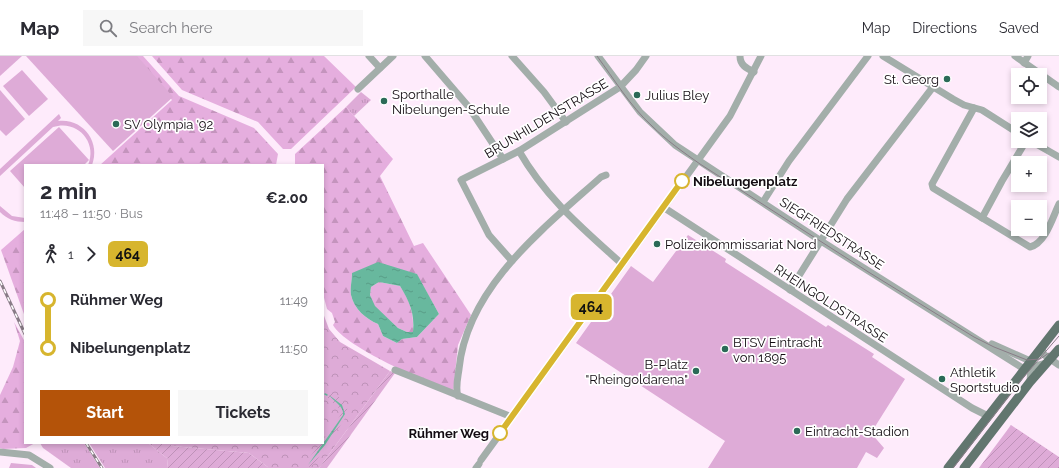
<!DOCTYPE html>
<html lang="en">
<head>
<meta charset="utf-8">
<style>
  body { margin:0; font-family:Raleway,sans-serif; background:#f7f7f7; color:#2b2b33; height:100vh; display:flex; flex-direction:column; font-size:15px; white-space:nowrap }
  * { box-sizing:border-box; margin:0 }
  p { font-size:13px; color:#7c7c81 }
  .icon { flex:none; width:22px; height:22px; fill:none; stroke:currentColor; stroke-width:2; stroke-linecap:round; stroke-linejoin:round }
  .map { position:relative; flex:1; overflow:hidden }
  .panel { position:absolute; left:24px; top:108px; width:300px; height:280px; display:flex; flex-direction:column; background:#fff; border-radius:0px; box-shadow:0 2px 6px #0003 }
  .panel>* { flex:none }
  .badge { padding:0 8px; border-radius:6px; font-size:14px; line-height:26px }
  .fabs { position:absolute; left:1011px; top:12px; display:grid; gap:8px }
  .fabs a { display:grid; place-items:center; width:36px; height:36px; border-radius:0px; background:#fff; box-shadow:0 2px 6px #0003; font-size:20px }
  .map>.badge { position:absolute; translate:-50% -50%; box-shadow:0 0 0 2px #fff }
  .legs { display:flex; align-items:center; gap:6px; height:44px; padding:0 16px; font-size:13px }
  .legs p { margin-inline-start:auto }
  .overview { display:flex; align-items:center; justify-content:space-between; height:68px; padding:0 16px }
  h1 { font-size:22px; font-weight:700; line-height:30px }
  .button { display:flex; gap:8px; margin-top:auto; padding:8px 16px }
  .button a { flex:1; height:46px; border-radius:0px; background:#b45309; color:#fff; font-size:16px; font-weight:700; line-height:46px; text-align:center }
  .button a+a { background:#f7f7f7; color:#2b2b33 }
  ul { padding:0 16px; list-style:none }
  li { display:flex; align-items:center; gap:14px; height:48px; font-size:15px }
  li i { display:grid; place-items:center; width:6px; height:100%; margin:0 5px; background:currentColor }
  li i::after { content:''; width:10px; height:10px; margin:-5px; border:3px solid; border-radius:50%; background:#fff }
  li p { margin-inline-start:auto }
  li:first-child i { background:linear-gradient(#0000 50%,currentColor 0) }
  li:last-child i { background:linear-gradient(currentColor 50%,#0000 0) }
  header { display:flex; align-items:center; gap:24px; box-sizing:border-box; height:56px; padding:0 20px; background:#fff; border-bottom:1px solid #e1e1e2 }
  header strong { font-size:19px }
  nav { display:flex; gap:22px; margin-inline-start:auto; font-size:14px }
  .search { width:280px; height:36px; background:#f7f7f7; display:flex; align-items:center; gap:10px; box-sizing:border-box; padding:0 14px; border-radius:0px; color:#7c7c81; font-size:15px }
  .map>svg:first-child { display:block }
</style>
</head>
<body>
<header>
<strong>Map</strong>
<div class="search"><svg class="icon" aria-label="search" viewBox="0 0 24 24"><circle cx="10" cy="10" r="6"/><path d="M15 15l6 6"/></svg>Search here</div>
<nav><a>Map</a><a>Directions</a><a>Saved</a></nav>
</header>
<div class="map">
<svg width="1059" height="412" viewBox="0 0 1059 412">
  <defs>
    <pattern id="grass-tufts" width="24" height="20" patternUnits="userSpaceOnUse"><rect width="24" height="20" fill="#deabd7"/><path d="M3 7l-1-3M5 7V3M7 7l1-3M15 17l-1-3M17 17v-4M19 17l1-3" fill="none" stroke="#be92b8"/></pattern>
    <pattern id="forest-firs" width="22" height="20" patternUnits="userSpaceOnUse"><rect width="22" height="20" fill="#e5aede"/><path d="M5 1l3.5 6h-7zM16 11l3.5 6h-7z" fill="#c494bd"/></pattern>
    <pattern id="park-crowns" width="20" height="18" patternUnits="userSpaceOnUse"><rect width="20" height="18" fill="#deabd7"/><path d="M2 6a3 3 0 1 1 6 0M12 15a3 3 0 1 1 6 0" fill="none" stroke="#be92b8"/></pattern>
    <pattern id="garden-furrows" width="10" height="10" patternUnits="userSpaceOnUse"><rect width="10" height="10" fill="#deabd7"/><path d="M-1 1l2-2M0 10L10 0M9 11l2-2" fill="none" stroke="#be92b8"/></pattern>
    <pattern id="water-ripples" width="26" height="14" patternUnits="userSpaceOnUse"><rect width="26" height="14" fill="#68b89e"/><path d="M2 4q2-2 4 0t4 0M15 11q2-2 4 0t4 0" fill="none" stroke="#599d87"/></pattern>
  </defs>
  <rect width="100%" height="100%" fill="#feebfb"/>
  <g fill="url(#grass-tufts)">
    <path d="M361 36 371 44 354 60 346 51Z"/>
    <path d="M40 387H84L100 412H71L43 392Z"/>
    <path d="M89 387H148L168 403 167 412H105Z"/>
    <path d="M11 407 32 409 36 412H9Z"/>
  </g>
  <g fill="url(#forest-firs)" fill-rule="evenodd">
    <path d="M132 0H143L179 40 254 72 278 98 276 109H100L172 44Z"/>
    <path d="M152 0H324L356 31 291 93H283L258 66 182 34Z"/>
    <path d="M346 51 393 103 380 120 414 190 423 187 471 259 458 289 453 337C426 325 346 292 333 269L335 266 332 257 327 253 323 238V109H295V98ZM352 217 417 219 439 258 417 281 402 283 397 287 383 280 378 268C366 263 354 253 351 239 350 233 352 224 352 217Z"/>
    <path d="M25 173V261L1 194Z"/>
    <path d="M379 226 400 230C410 245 414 257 413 276H407L398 272 374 250 370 239 371 231Z"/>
    <path d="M14 266 25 286V387H35L26 392 3 393 0 392V339L13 311 20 285Z"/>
  </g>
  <path fill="url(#park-crowns)" d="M323 257 329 273 340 286 390 315 319 412H269L249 397 172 390 171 387H323Z"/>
  <g fill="url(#garden-furrows)">
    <path d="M390 315 395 317 327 412H319Z"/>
    <path d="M328 335C339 340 348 346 348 358L314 408 309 411 305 407 321 387H323V384L340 360V353L328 342Z"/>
    <path d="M1011 369 1059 401V412H979Z"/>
    <path d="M148 387H171L172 390 249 397 269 412H167L168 403Z"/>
  </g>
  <g fill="#deabd7">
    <path d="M0 0H22L0 20Z"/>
    <path d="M26 0H137L173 41 113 95Z"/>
    <path d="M22 14 48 43 29 60 3 30Z"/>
    <path d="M0 34 25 63 6 80 0 74Z"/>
    <path d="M59 58 61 62 58 65C83 62 101 86 92 109H88C98 86 77 63 53 71L0 120V113Z"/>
    <path d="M59 71 89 104 84 109H25V132L10 115Z"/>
    <path d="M0 150 12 160 25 162V166C15 166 7 163 0 156Z"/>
    <path d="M688 179 726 203 725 206 826 271 828 269 874 298 872 301 905 323 871 377 884 392 877 402 866 396 857 412H708L725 385 576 287 631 210 653 226Z"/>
  </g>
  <g fill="url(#water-ripples)" fill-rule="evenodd">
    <path d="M378 206 417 218 439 258 417 281 402 283 397 287 383 280 378 268C366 263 354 253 351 239 350 232 352 224 352 217ZM379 226 400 230C409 245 415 257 413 276H407L398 272 375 250 370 239 371 231Z"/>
    <path d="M329 339 342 349 345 358 325 389 308 409 343 359C344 350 334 346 329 339Z"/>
  </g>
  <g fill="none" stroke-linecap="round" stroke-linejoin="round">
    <path stroke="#68b89e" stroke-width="1.5" d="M325 338 327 339"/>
    <g stroke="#a3aeaa" stroke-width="7">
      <path d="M369 0 380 12"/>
      <path d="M425 0 468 50 503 103"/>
      <path d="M512 0 544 36 566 66"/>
      <path d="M598 0 640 56 675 89 821 185 1024 313 1047 307"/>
      <path d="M740 0C740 9 746 12 754 16"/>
      <path d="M883 0 953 43 964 49 982 54 1018 77"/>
      <path d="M1015 0 1059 31"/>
      <path d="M1024 7 1028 0"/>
      <path d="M358 33 393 0"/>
      <path d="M974 52 932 128 933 132 1030 191C1046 187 1053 160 1059 148"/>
      <path d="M1031 85 1059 101"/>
      <path d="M519 95C546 142 582 172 622 208"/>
      <path d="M763 146 789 105 868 0"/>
      <path d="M663 151 972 352 988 360"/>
      <path d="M982 162 1002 125 1026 85"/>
      <path d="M512 205 489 179 461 124 519 95 620 31 636 14 646 0"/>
      <path d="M790 234 847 143 933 31"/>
      <path d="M992 288 1028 304 1031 312 1030 326"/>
      <path d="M1042 290 1043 298 1059 309"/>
      <path d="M395 314 512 361"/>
      <path d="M458 340C455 332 458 321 459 313 467 231 544 172 601 121L606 119"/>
      <path d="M0 396 29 399 50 412"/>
      <path d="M481 404 730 60 761 0"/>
      <path d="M476 412 479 408"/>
    </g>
    <g stroke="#62766f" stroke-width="9">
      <path d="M948 412 1059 269"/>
      <path d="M964 412 1030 326 1059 293"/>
    </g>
    <g stroke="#897c87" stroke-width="1">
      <path d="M597 0C614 23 630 50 652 70 666 84 683 96 700 108L870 217 974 281 994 291 1027 304 1040 303 1049 297"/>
      <path d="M953 412 1022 323 1059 280"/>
    </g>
    <g stroke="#897c87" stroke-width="3">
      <g id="rail">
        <path d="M0 225 25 278"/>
        <path d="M86 387 102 412"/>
      </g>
    </g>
    <use href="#rail" stroke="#fff" stroke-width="1.5" stroke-dasharray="4.5" stroke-linecap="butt"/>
  </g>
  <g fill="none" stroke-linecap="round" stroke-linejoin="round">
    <g stroke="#fff" stroke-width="9">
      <path id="line-1" d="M500 377 682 125"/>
    </g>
    <use href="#line-1" stroke="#d7b52e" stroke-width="6"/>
  </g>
  <g fill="#2b6a57" stroke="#fff" stroke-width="1.5">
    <circle cx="947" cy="23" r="4"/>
    <circle cx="637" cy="39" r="4"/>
    <circle cx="384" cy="45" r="4"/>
    <circle cx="116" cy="68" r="4"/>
    <circle cx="657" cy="188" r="4"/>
    <circle cx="725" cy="293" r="4"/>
    <circle cx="696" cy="315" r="4"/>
    <circle cx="942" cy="323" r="4"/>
    <circle cx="797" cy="375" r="4"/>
  </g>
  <g fill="#fff" stroke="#d7b52e" stroke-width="2">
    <circle cx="682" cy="125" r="7"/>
    <circle cx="500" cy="377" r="7"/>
  </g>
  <g text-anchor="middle" stroke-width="3.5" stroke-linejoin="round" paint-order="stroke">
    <g font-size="13" fill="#130c12" stroke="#fff" text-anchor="start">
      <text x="939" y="28" text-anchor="end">St. Georg</text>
      <text x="392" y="43">Sporthalle<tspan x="392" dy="15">Nibelungen-Schule</tspan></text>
      <text x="645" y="44">Julius Bley</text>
      <text x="124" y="73">SV Olympia '92</text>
      <text x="665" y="193">Polizeikommissariat Nord</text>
      <text x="733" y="291">BTSV Eintracht<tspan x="733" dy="15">von 1895</tspan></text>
      <text x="688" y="313" text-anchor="end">B-Platz<tspan x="688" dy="15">"Rheingoldarena"</tspan></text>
      <text x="950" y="321">Athletik<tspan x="950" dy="15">Sportstudio</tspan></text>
      <text x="805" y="380">Eintracht-Stadion</text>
    </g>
    <g font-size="13" fill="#130c12" stroke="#fff">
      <text transform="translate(546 62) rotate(-31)" y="5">BRUNHILDENSTRASSE</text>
      <text transform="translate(832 177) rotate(33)" y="5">SIEGFRIEDSTRASSE</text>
      <text transform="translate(831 247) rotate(33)" y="5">RHEINGOLDSTRASSE</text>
    </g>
    <g font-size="13" font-weight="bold" fill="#130c12" stroke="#fff" text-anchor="start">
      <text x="693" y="130">Nibelungenplatz</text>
      <text x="489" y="382" text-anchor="end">Rühmer Weg</text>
    </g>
  </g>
</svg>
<div class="fabs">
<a><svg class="icon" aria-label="locate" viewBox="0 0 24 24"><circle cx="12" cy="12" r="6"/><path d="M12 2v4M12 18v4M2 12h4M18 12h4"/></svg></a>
<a><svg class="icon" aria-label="layers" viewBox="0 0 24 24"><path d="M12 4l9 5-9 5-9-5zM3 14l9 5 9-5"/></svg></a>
<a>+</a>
<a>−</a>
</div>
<b class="badge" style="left:591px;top:251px;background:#d7b52e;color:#111">464</b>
<section class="panel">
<div class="overview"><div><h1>2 min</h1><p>11:48 – 11:50 · Bus</p></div><b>€2.00</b></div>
<div class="legs"><svg class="icon" aria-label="walk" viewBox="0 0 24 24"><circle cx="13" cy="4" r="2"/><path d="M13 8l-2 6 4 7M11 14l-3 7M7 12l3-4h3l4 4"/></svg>1<svg class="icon" aria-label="forward" viewBox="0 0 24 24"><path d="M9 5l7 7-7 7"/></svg><b class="badge" style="background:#d7b52e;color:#111">464</b></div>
<ul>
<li><i style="color:#d7b52e"></i><b>Rühmer Weg</b><p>11:49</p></li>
<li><i style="color:#d7b52e"></i><b>Nibelungenplatz</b><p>11:50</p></li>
</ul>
<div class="button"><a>Start</a><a>Tickets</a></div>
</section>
</div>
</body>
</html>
